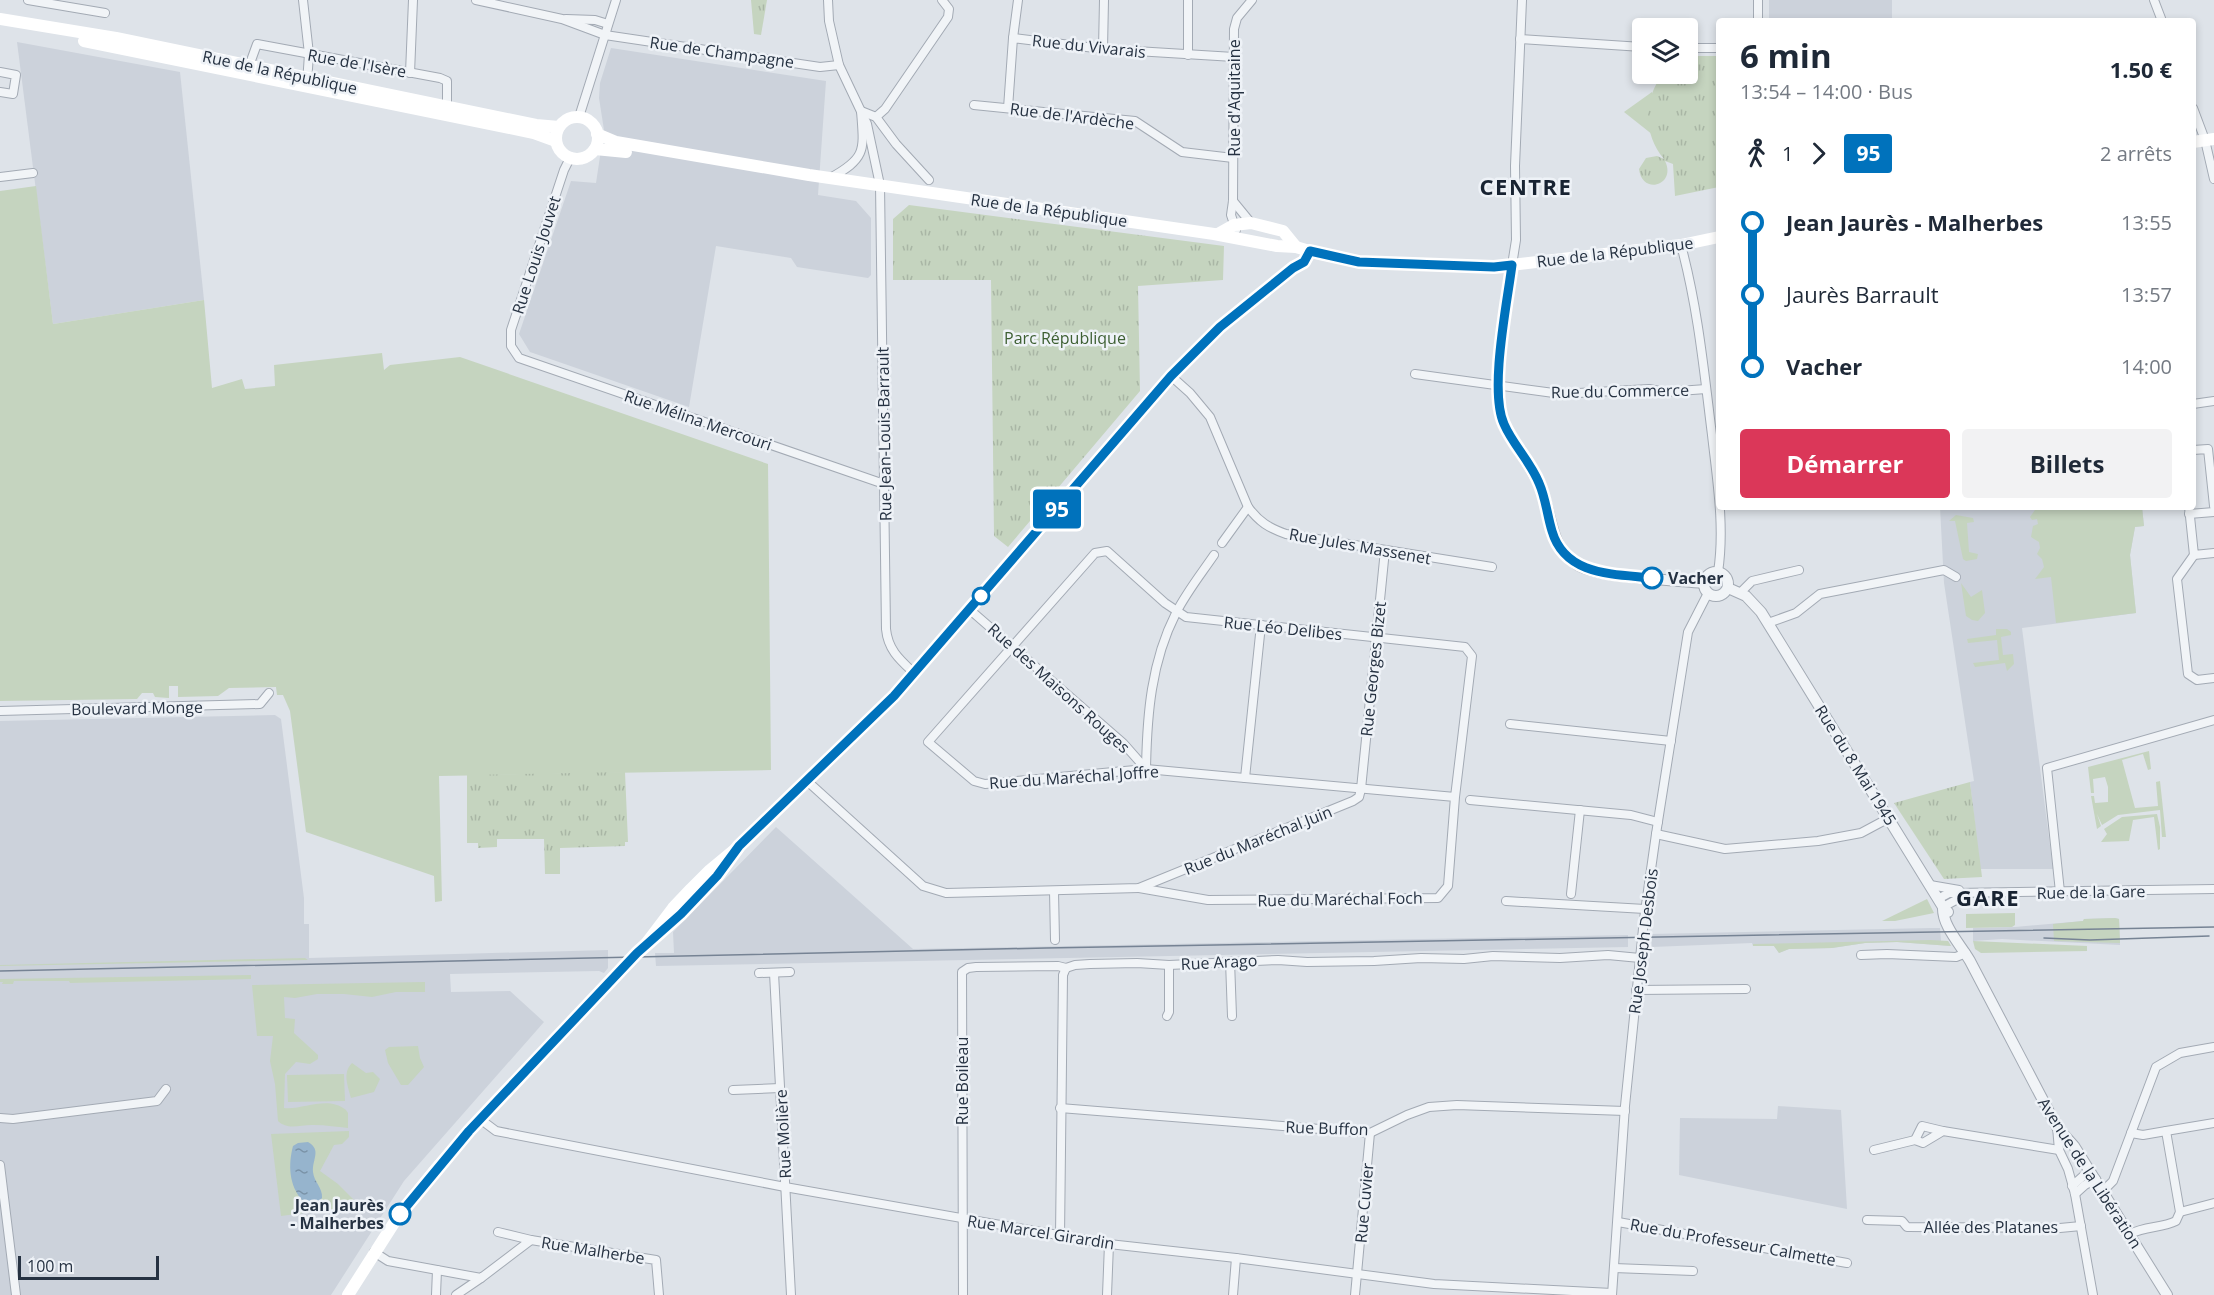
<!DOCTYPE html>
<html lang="fr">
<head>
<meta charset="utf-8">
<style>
  body { margin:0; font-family:"Open Sans",sans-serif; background:#f2f2f3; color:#1f2937; height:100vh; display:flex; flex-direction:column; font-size:22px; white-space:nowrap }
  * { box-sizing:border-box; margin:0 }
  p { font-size:20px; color:#747a83 }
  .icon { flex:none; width:33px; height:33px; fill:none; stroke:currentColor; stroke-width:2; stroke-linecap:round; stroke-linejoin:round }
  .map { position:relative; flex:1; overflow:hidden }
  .details { position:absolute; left:1716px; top:18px; width:480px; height:492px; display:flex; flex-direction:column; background:#fff; border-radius:6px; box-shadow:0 3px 9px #0003 }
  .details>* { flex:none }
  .badge { padding:0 12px; border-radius:4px; font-size:21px; line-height:39px }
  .tools { position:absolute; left:1632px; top:18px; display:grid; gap:12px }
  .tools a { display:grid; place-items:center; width:66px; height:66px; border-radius:6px; background:#fff; box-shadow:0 3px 9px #0003; font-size:30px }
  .scale { position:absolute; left:18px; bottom:15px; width:141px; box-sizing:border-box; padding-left:6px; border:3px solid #263242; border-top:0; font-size:16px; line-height:21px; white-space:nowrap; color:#263242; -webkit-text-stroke:4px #eef2f7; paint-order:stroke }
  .map>.badge { position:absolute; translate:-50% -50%; box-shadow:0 0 0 3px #fff }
  .legs { display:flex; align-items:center; gap:9px; height:66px; padding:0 24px; font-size:20px }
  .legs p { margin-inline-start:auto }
  .headline { display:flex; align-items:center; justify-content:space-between; height:102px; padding:0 24px }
  h1 { font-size:33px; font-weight:700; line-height:45px }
  .action { display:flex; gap:12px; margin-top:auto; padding:12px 24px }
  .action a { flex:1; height:69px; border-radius:6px; background:#db3759; color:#fff; font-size:24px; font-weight:700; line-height:69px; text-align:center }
  .action a+a { background:#f2f2f3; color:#1f2937 }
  ul { padding:0 24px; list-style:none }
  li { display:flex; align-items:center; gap:21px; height:72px; font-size:22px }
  li i { display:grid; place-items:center; width:9px; height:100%; margin:0 8px; background:currentColor }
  li i::after { content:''; width:15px; height:15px; margin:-8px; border:4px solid; border-radius:50%; background:#fff }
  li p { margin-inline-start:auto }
  li:first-child i { background:linear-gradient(#0000 50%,currentColor 0) }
  li:last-child i { background:linear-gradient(currentColor 50%,#0000 0) }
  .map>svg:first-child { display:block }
</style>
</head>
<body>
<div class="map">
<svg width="2214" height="1295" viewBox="0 0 2214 1295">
  <defs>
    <pattern id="park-tufts" width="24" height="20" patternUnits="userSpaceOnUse" patternTransform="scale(1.5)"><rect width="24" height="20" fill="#c5d4bf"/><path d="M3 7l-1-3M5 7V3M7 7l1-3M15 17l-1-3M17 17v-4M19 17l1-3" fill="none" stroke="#a9b6a5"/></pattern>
    <pattern id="water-ripples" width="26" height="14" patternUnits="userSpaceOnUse" patternTransform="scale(1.5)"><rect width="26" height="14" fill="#96b4cd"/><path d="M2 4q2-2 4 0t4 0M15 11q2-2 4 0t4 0" fill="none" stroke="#7a93a8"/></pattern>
  </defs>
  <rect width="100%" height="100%" fill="#dee3e9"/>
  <g fill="#ccd2db">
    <rect x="1769" y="0" width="123" height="21"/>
    <path d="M17 42 180 72 204 300 53 324Z"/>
    <path d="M611 48 826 81 818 195 856 201 871 218V275L868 278 797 267 791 258 716 246 689 407 530 352 519 334 571 181 596 183 604 130 599 98 600 83Z"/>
    <path d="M1940 507H2142L2144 526 2135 527 2130 555 2136 613 2022 628 2053 869H1980L1970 782 1974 781 1944 583Z"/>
    <path d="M275 715 281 719 304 898V924H309V958L608 950V968L604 973 599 971 450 974 451 992 510 991 544 1022 404 1181 331 1295H0V721Z"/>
    <path d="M776 827 913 949 1628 935V947L656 966 655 953H674L673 932Z"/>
    <path d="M2115 918 2119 919 2120 945 2002 939 1973 941V928L2015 927 2083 921 2084 919Z"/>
    <path d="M1931 928H1940L1941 941H1948L1951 946 1897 942 1865 943 1832 948 1789 949 1779 953 1774 946H1753L1752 943 1652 947 1651 934Z"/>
    <path d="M1778 1106 1841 1110 1847 1209 1679 1175 1680 1118 1777 1119Z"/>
  </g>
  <g fill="#c5d4bf">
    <path d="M1652 92 1653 135 1624 112Z"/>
    <path d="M36 186 53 324 204 300 212 388 242 379 245 389 275 386 274 365 382 353 384 370 390 365 460 357 768 464 771 770 439 776 442 901 435 902 434 876 306 832 290 711 283 695H277L276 687 229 688 218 696 178 697V686H169V698L155 697 153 693H142L137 699 0 701V191Z"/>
    <path d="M2037 507H2142L2144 526 2135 527 2130 555 2136 613 2056 623 2051 577 2035 579 2044 567 2042 559 2037 554 2040 548 2039 542 2031 537 2033 526 2038 524 2037 519 2032 520 2030 517Z"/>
    <path d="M1956 515 1973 518 1974 522 1967 523 1969 552 1978 554 1977 559 1966 561 1963 559 1955 521H1949Z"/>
    <path d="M1961 583 1971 597 1982 590 1985 613 1978 621 1972 620 1966 616Z"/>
    <path d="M1996 629H2007L2011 632V635L2001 637 2003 655 2013 654 2014 664 2007 671 2005 663 1975 667 1973 663 1999 660 1997 640 1968 643 1967 639 1996 635Z"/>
    <path d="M2149 751 2151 769 2148 770 2143 754 2122 760 2135 808 2158 806 2156 782 2160 781 2166 837H2162L2160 810 2118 815 2102 825 2097 814 2101 826 2097 829 2091 796H2094L2095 803 2108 802V787L2105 777 2093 779 2094 793H2091L2088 767Z"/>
    <path d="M2157 814 2160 827V849L2158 850 2154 817 2133 820 2129 841 2101 842 2107 834 2104 829 2122 817Z"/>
    <path d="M1927 899 1934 913 1895 921H1882Z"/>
    <path d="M2015 913V925L2012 927 1966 928V914Z"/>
    <path d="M2115 918 2119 919 2120 943 2054 941 2053 924 2083 921 2084 919Z"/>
    <path d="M1930 940 1948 941 1951 946 1897 942 1865 943 1832 948 1789 949 1779 953 1774 946H1753V944Z"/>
    <path d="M1973 941 2087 946V951L1981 953 1975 949Z"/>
    <path d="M305 958 308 960 0 966V965Z"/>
    <path d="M251 975V979L70 983 69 981H14L13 984H2L3 982H0V979Z"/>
    <path d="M425 982V992H396L372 997 344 994H317L295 998 284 997 285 1018 295 1019 294 1033 318 1055V1059L310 1064 296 1062 285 1074 284 1108C304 1110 327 1095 346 1110L348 1113V1128C337 1127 326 1125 314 1125 302 1124 288 1131 278 1121L275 1084 270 1061 273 1036H257L252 985Z"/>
    <path d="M418 1046 420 1058 424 1067 408 1085H401L388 1063 385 1050 389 1047Z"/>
    <path d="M352 1063 366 1073 373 1072 380 1079 374 1092 351 1098C348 1086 342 1073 352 1063Z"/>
    <path d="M344 1074 345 1101 288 1102 287 1075Z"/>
    <path d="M349 1131V1137L342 1144 334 1145 320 1171 338 1184 358 1204 357 1206 281 1216 271 1134Z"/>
  </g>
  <g fill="url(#park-tufts)">
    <path d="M751 0H767L761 35 754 34Z"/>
    <path d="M1688 56H1719V187L1675 196 1673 164 1665 161C1677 185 1642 196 1639 169L1646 158 1657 156 1664 159C1643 134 1643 99 1663 74H1688V69H1691Z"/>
    <path d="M909 205 1224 246 1223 280 1138 286 1140 391 1008 547 994 536 991 280H893V219Z"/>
    <path d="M625 772 628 842H625V846L560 848V874H545L544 839H497V847L478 848V843H467V775Z"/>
    <path d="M1970 782 1982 877 1944 879 1894 803Z"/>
  </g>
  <path fill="url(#water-ripples)" d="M308 1142C322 1150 312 1159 313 1172 314 1182 323 1188 322 1198L318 1202 302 1200C289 1185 288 1165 293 1146L298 1143Z"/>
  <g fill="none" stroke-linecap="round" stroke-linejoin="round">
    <g stroke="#a3aab4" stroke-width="10">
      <g id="minor">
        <path d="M28 0 105 13"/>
        <path d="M303 0 309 54 307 83"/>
        <path d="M476 0 562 19 605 35 820 67 839 65"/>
        <path d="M828 0 829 21 839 65 867 124 880 185 886 629C888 650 900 660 914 673"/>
        <path d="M2154 0 2162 21"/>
        <path d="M566 19 595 20 608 24"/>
        <path d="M1758 21V0"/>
        <path d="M1013 38 1018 0"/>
        <path d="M1520 39 1642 47"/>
        <path d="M1688 48H1719"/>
        <path d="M1103 49 1104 0"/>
        <path d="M1188 55V0"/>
        <path d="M249 66 257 44 440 78 447 81V112"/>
        <path d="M0 72 16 75 13 94 0 92"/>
        <path d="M410 73 413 0"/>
        <path d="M974 105 1135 121 1182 152 1233 158"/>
        <path d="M1008 108 1013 38 1103 49 1234 57"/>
        <path d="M2193 108 2205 140 2214 179"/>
        <path d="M579 117 616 0"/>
        <path d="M876 117 885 109 948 17 949 9 942 0"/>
        <path d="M570 158 564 170 511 330V346L519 358 884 484"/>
        <path d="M0 177 33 173"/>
        <path d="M830 178C867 158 864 150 861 111L876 117 896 144 929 180"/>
        <path d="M1233 201 1251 223"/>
        <path d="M1236 230 1231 215 1233 201 1234 29 1237 18 1252 0"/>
        <path d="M1681 245C1698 308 1704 371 1712 435 1717 480 1725 527 1718 572"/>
        <path d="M1512 265 1516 240 1515 166 1522 0"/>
        <path d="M1415 374 1561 394 1649 389 1665 392 1706 389"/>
        <path d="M1171 376 1190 393 1210 417 1248 507C1259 522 1269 528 1286 534L1492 567"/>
        <path d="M2193 404 2214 401"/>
        <path d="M2193 450 2208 449 2214 506"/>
        <path d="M2189 507 2194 555 2214 553"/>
        <path d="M2189 514 2214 512"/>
        <path d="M1222 543 1248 507"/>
        <path d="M2194 555 2177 579 2188 674 2197 680 2214 678"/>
        <path d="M1740 593 1752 581 1799 570"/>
        <path d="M969 609 1123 743 1146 769"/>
        <path d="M1768 623 1796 613 1820 594 1944 570 1956 577"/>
        <path d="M0 711 260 704 269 693"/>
        <path d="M1510 724 1671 741"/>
        <path d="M1146 769C1147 715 1151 662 1176 613 1186 593 1201 574 1214 555"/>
        <path d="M1245 778 1261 625"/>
        <path d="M806 780 923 886 946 893 1139 888 1353 801 1359 797 1361 789 1385 550"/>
        <path d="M1470 800 1631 815 1658 822"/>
        <path d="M1656 834 1725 849 1818 841 1861 833 1889 818"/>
        <path d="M1930 885 1959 890"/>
        <path d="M1139 888 1208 900 1438 898 1448 886 1455 797 1472 656 1465 647 1186 617 1165 603 1107 551 1095 553 928 742 974 781 985 784 1146 769 1455 797"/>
        <path d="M1054 891 1055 940"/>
        <path d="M2060 892 2047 768 2214 720"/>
        <path d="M1571 894 1580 810"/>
        <path d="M1938 899 1949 893H1956L2214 889"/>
        <path d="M1506 901 1645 909"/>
        <path d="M1943 907 1967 894"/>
        <path d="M1861 955 1887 954 1956 957 1966 953"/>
        <path d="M1230 961 1232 1016"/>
        <path d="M759 973 790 972"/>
        <path d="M774 973 791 1295"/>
        <path d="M1636 990 1746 989"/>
        <path d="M1167 1016 1169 1012V965"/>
        <path d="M733 1090 780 1088"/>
        <path d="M1060 1108 1370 1133 1407 1115 1429 1107 1457 1105 1625 1111"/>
        <path d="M0 1118 13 1119 157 1101 166 1089"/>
        <path d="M480 1119 496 1131 785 1187 1109 1244 1236 1258 1434 1284 1612 1293"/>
        <path d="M2057 1127 2059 1150 2068 1169 2075 1194 2093 1295"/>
        <path d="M2166 1131 2214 1123"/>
        <path d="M1915 1140 1922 1126 1943 1131"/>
        <path d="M1874 1150 1915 1140 1923 1143 1943 1131 2059 1150"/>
        <path d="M0 1165 16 1295"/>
        <path d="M2072 1186 2090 1170"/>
        <path d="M2103 1191 2113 1181 2156 1067 2180 1053 2214 1047"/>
        <path d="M2075 1194 2085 1185 2096 1179"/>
        <path d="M2180 1212 2214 1203"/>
        <path d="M1867 1220 1902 1221 1907 1227 2060 1228 2081 1226"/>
        <path d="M1618 1222 1847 1263"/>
        <path d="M2130 1234C2145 1226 2162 1228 2176 1221L2180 1212 2166 1131 2143 1135 2131 1133"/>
        <path d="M1060 1236 1063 975 1066 968 1075 965 1090 964 1137 963 1169 965 1278 960 1307 962 1374 961 1421 958 1464 959 1493 956 1560 958 1608 955 1640 958"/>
        <path d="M531 1240 656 1260 659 1295"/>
        <path d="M374 1252 388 1261 481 1278 531 1240 498 1232"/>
        <path d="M1614 1268 1693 1271"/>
        <path d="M436 1295 437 1270"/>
        <path d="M456 1295 481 1278"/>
        <path d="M963 1295 962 972 968 968 976 967 1058 966 1066 968"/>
        <path d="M1107 1295 1109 1244"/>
        <path d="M1233 1295 1236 1258"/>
        <path d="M1355 1295 1370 1133"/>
        <path d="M1612 1295 1625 1106 1644 919 1656 834 1688 632 1708 593"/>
      </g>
    </g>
    <g stroke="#a3aab4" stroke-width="12">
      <g id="tertiary">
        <path d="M1512 265C1507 304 1489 390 1503 423 1514 448 1534 467 1543 494 1553 521 1551 549 1578 565 1600 578 1675 580 1704 583"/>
        <circle cx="1716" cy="584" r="12"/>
        <path d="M1728 588 1746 596 1761 612 1943 907 1948 912"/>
        <path d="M1943 907C1942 926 1961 945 1970 961L2057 1127 2074 1146 2167 1295"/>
      </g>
    </g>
    <use href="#minor" stroke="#f1f4f7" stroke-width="8"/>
    <use href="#tertiary" stroke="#f1f4f7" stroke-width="10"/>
    <g stroke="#fff" stroke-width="12">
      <path d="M0 19 116 38 536 125 559 127"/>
      <path d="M84 41 534 133 556 141"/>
      <circle cx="577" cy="138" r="21"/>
      <path d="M597 134 616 142 809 175 1214 234 1277 246 1296 247 1316 253 1359 262 1494 267 1681 245 1719 237"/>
      <path d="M2193 142 2214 139"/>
      <path d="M595 149 626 152"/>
      <path d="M1218 234 1234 225 1251 223 1283 231 1296 247"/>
      <path d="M666 927 717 877 730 859"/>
      <path d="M645 945 673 908 691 889 710 870 739 846 894 696 1171 376 1220 327 1293 268 1304 262 1309 251"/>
      <path d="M348 1295 399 1215 435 1170 469 1131 650 940"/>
    </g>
    <g stroke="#768394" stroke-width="1.5">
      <path d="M2044 938 2090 940 2209 936"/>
      <path d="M0 971 1046 948 2214 927"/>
    </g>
  </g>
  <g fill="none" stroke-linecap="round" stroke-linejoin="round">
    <g stroke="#fff" stroke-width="14">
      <path id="line-1" d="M400 1214 469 1131 637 953 681 914 717 876 739 846 894 696 1171 376 1220 327 1293 268 1304 262 1310 251 1359 262 1494 267 1512 265C1507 304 1489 391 1504 424 1513 445 1530 461 1539 483 1546 499 1547 515 1552 531 1565 576 1614 574 1652 578"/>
    </g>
    <use href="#line-1" stroke="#0072bc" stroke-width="9"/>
  </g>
  <g fill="#fff" stroke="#0072bc" stroke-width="3">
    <circle cx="1652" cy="578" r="10"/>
    <circle cx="981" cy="596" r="8"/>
    <circle cx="400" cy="1214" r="10"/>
  </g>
  <g text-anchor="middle" stroke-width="5" stroke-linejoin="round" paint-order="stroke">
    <g font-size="16" fill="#263242" stroke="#eef2f7">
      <text transform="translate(1089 46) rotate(6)" y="6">Rue du Vivarais</text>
      <text transform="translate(722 52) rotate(8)" y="6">Rue de Champagne</text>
      <text transform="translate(357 63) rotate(10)" y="6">Rue de l'Isère</text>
      <text transform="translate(280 72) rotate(12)" y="6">Rue de la République</text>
      <text transform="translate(1234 98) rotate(-90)" y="6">Rue d'Aquitaine</text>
      <text transform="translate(1072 116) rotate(7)" y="6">Rue de l'Ardèche</text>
      <text transform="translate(1049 210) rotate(8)" y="6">Rue de la République</text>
      <text transform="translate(1615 252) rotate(-7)" y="6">Rue de la République</text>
      <text transform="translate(536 255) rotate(-72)" y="6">Rue Louis Jouvet</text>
      <text transform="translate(1620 391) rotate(-1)" y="6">Rue du Commerce</text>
      <text transform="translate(698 420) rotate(19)" y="6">Rue Mélina Mercouri</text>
      <text transform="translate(884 434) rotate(-91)" y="6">Rue Jean-Louis Barrault</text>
      <text transform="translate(1360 546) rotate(10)" y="6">Rue Jules Massenet</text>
      <text transform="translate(1283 628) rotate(6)" y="6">Rue Léo Delibes</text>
      <text transform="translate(1373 669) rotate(-84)" y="6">Rue Georges Bizet</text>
      <text transform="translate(1059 688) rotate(42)" y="6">Rue des Maisons Rouges</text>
      <text transform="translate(137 708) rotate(-1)" y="6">Boulevard Monge</text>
      <text transform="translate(1856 765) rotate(58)" y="6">Rue du 8 Mai 1945</text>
      <text transform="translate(1074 777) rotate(-4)" y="6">Rue du Maréchal Joffre</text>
      <text transform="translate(1258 840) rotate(-22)" y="6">Rue du Maréchal Juin</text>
      <text transform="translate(2091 892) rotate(-1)" y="6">Rue de la Gare</text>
      <text transform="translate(1340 899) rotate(-1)" y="6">Rue du Maréchal Foch</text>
      <text transform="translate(1643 941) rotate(-83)" y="6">Rue Joseph Desbois</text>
      <text transform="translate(1219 962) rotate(-3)" y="6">Rue Arago</text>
      <text transform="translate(962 1081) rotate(-90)" y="6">Rue Boileau</text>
      <text transform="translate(1327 1128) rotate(2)" y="6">Rue Buffon</text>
      <text transform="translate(783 1134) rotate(-93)" y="6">Rue Molière</text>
      <text transform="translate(2090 1173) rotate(57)" y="6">Avenue de la Libération</text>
      <text transform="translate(1364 1203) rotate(-85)" y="6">Rue Cuvier</text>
      <text x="1991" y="1233">Allée des Platanes</text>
      <text transform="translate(1041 1232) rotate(9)" y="6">Rue Marcel Girardin</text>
      <text transform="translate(1733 1242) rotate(10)" y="6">Rue du Professeur Calmette</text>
      <text transform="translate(593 1250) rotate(9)" y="6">Rue Malherbe</text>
    </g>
    <g font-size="16" fill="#3d5f32" stroke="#eef2f7">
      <text x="1065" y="344">Parc République</text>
    </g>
    <g font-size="16" font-weight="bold" fill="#263242" stroke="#eef2f7" text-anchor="start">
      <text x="1668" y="584">Vacher</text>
      <text x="384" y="1211" text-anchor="end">Jean Jaurès<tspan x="384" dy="18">- Malherbes</tspan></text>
    </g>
    <g font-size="22" font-weight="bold" letter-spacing="1.5" fill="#182332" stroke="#eef2f7">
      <text x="1526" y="195">CENTRE</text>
      <text x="1988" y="906">GARE</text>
    </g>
  </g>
</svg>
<div class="tools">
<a><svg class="icon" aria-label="layers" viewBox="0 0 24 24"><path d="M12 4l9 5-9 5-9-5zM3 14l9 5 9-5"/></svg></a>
</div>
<div class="scale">100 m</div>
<b class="badge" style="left:1057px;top:509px;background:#0072bc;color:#fff">95</b>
<section class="details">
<div class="headline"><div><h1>6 min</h1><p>13:54 – 14:00 · Bus</p></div><b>1.50 €</b></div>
<div class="legs"><svg class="icon" aria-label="walk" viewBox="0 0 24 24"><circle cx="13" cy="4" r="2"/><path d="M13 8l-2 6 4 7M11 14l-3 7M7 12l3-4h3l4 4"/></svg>1<svg class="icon" aria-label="forward" viewBox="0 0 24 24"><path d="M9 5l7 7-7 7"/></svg><b class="badge" style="background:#0072bc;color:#fff">95</b><p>2 arrêts</p></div>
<ul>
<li><i style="color:#0072bc"></i><b>Jean Jaurès - Malherbes</b><p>13:55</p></li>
<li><i style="color:#0072bc"></i><span>Jaurès Barrault</span><p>13:57</p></li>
<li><i style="color:#0072bc"></i><b>Vacher</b><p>14:00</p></li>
</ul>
<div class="action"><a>Démarrer</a><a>Billets</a></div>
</section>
</div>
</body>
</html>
